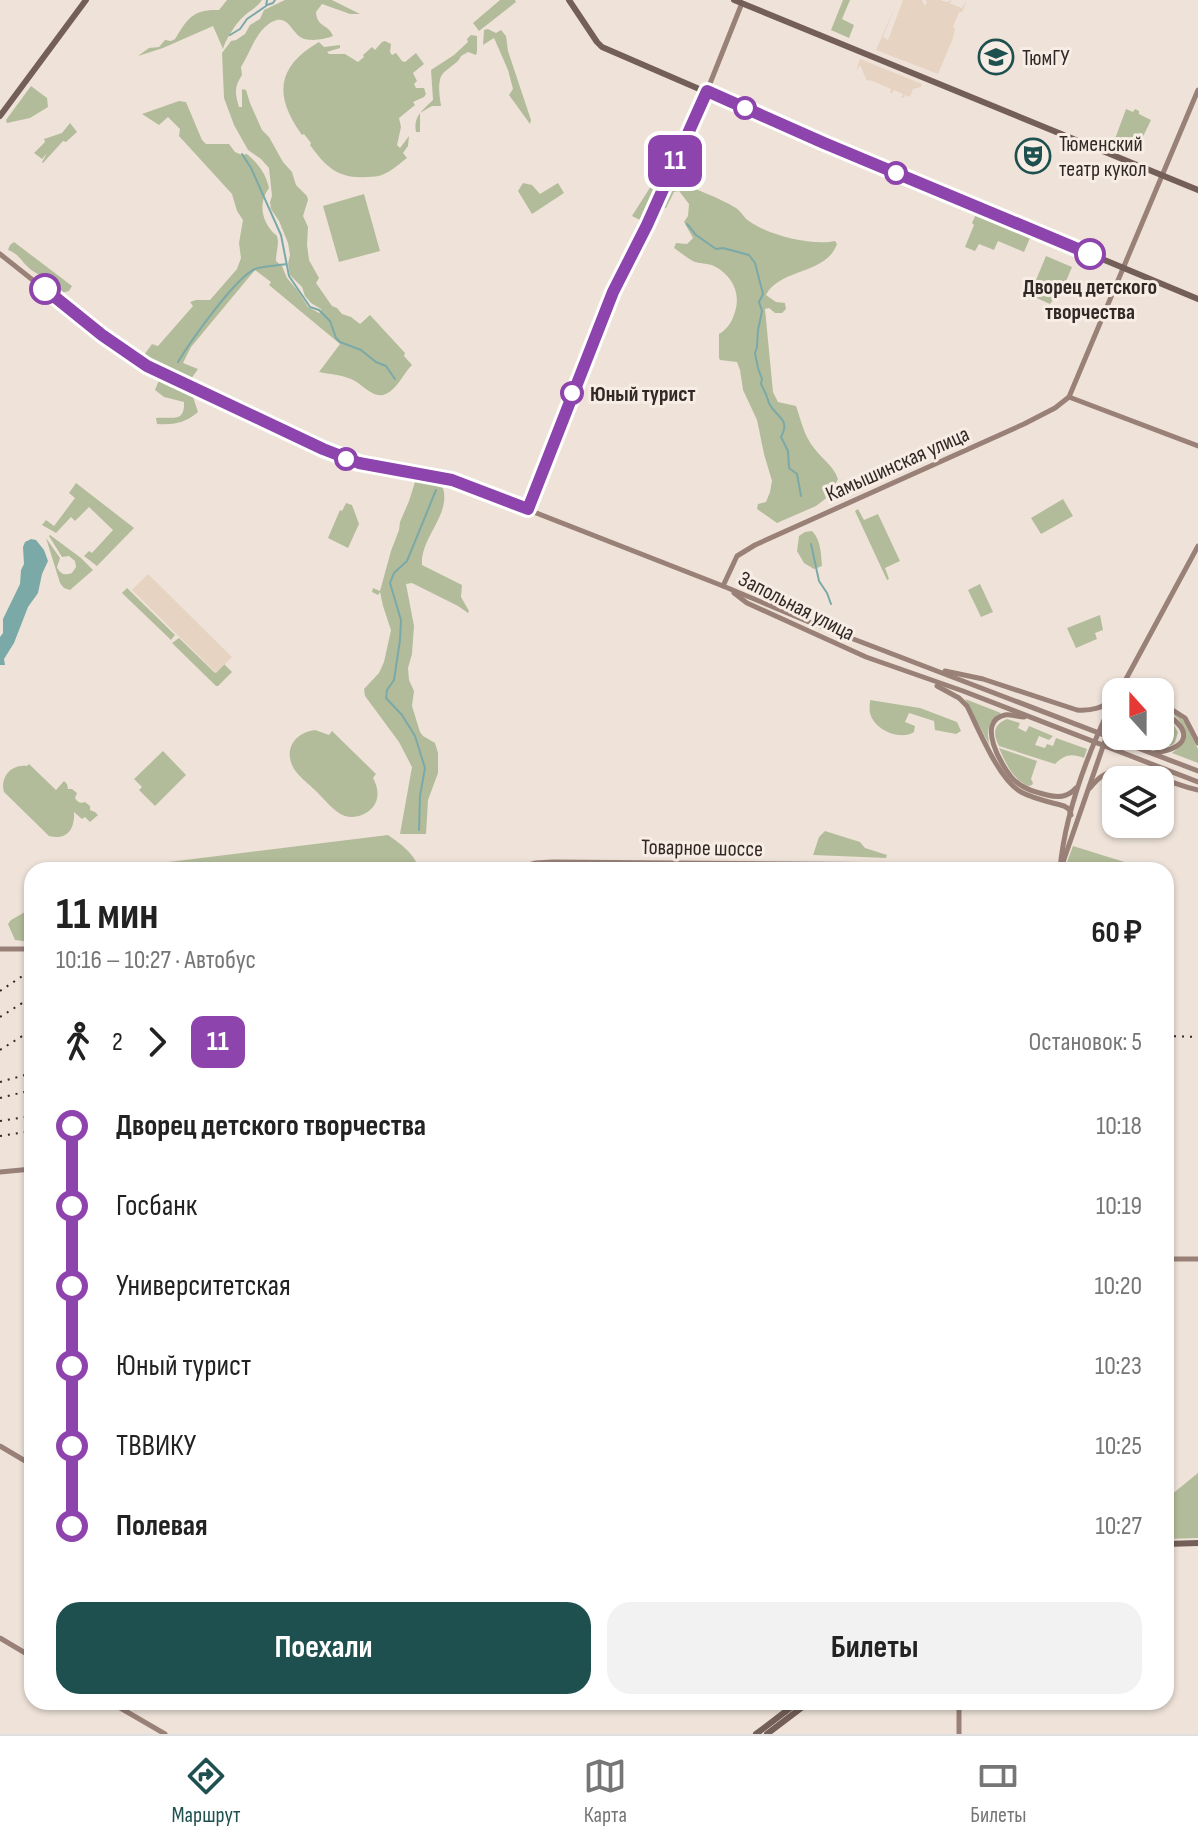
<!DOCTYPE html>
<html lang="ru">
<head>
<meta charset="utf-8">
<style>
  body { margin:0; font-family:"Sofia Sans Condensed",sans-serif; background:#f2f2f2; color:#222; height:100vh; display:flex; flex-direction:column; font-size:30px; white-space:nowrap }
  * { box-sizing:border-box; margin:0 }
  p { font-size:26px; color:#767676 }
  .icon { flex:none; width:44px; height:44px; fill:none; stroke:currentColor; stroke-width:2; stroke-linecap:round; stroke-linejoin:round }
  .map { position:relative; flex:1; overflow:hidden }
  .panel { position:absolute; left:24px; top:862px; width:1150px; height:848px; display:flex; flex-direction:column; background:#fff; border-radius:24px; box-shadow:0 2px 6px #0004 }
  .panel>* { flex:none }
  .badge { padding:0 16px; border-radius:12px; font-size:28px; line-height:52px }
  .needle { width:52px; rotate:339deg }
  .tools { position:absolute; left:1102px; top:678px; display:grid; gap:16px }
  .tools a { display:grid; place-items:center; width:72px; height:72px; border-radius:16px; background:#fff; box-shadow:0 2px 6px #0004; font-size:40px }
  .map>.badge { position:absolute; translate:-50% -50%; box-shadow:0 0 0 4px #fff }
  .legs { display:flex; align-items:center; gap:12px; height:88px; padding:0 32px; font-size:26px }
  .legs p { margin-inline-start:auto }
  .overview { display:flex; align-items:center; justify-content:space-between; height:136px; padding:0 32px }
  h1 { font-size:44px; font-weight:700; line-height:60px }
  .cta { display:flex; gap:16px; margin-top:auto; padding:16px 32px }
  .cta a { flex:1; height:92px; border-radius:24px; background:#1f5050; color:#fff; font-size:32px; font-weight:700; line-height:92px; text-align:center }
  .cta a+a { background:#f2f2f2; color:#222 }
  ul { padding:0 32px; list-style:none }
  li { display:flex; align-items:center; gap:28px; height:80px; font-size:30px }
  li i { display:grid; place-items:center; width:12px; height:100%; margin:0 10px; background:currentColor }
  li i::after { content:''; width:20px; height:20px; margin:-10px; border:6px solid; border-radius:50%; background:#fff }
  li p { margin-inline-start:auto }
  li:first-child i { background:linear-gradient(#0000 50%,currentColor 0) }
  li:last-child i { background:linear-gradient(currentColor 50%,#0000 0) }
  .tab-bar { display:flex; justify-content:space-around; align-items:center; height:112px; border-top:2px solid #e0e0e0; background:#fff; font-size:22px; color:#767676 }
  .tab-bar a { display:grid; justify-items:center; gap:4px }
  .tab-bar .selected { color:#1f5050 }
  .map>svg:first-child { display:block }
</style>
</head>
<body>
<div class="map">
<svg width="1198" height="1734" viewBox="0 0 1198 1734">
  <rect width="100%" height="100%" fill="#efe3d9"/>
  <g fill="#b3bc9a">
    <path d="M227 0H262C256 9 248 11 241 19 235 25 225 41 223 49L213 26 163 48 138 56 149 48 159 47 165 40 171 41 175 39C188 18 193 9 219 10Z"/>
    <path d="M285 0H332L360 14H350L322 4 316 12C317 28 329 24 333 36 326 39 310 42 302 38 290 32 287 8 265 27 254 37 249 55 241 67L242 75C234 87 235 94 239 107H242V89L246 90 250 103 262 130 269 137 283 162 292 172 296 185 307 196 308 200 303 216 308 227 307 245 309 260 319 278 316 283 332 306 337 308 342 314 351 317 360 324 370 315 405 353 404 356 412 365C403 374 398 388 386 394 373 400 362 383 351 379 342 375 329 374 319 372L340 344 269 285 271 282 255 270 191 347 183 363 198 369 191 379 144 355 152 344 158 346 193 306 190 302 196 300H210L237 269 241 258 239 243 243 220 237 211 232 194 179 136 180 129 168 117 159 125 142 114 179 101 186 102 202 140 206 144H229L235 152 242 155 247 154C258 163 266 174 269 188 259 201 261 218 271 230 276 237 277 232 278 241 278 247 276 254 276 261L282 266 287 278 298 291 308 307 319 313 321 312V309L311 303 305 296 302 287 290 275 288 264 290 255 288 243 279 221 271 209 270 202 272 196 269 168 261 159 248 150 234 125 224 98 222 53 231 41 236 40 245 34 250 25 260 19 264 10Z"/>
    <path d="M500 0H515L516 2 479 31 473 23Z"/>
    <path d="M843 0H850L842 19 854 25 849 38 831 30Z"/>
    <path d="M488 29 496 33 501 30 506 36 508 51 531 120 530 124 509 95 513 89 508 70 494 38 483 45 484 30Z"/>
    <path d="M471 35 477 36V52L476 55 468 52 461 56C457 66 442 69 440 80 438 87 440 98 441 106H432L420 113V132H416C413 116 423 110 433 100L431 70 454 55 468 42 467 39Z"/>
    <path d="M385 41 391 44 390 52 392 55 396 53 402 61 405 62 416 53 424 64 413 73 417 81 414 84 416 88H424L426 94 424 97 413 102 415 105 399 118 401 127 397 145 400 148 409 136 408 146 403 153 407 158C400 163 393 170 386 173 381 176 374 177 367 177 338 179 326 167 310 145L311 143 304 134 302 135C274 96 276 67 319 42L324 47 340 45V48L327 52 329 54H345L358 62 364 57 363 55 372 47 375 50 382 42Z"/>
    <path d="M31 86 47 98 48 107 30 118 7 123 6 120Z"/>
    <path d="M1126 109 1133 112 1135 109 1139 111V114L1151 120 1139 145 1127 141 1123 151 1112 147Z"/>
    <path d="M70 123 77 132 66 142 63 141 43 163 42 162 47 153 42 159 34 153 45 142 44 139 62 133Z"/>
    <path d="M665 155 668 158 669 162 642 221 632 216 651 186Z"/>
    <path d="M676 179 678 182C697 190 718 197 736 208 741 211 744 218 749 221 768 235 812 246 835 241L837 244C826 275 780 268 766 295L776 302 785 303 786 309 782 313H775L769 308 765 309 773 392 778 402 796 406C801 420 804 436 814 448 822 459 833 465 838 479L829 496 816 506 777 523 757 509 758 504 766 502 770 492 772 481 764 454 757 420 743 390 740 370 737 362 720 360 719 358V334C729 328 733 320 736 308 740 290 730 274 714 266 708 263 701 264 695 262 688 259 680 252 674 248L676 243 687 244 693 238 684 222 688 216 689 204 679 191 674 192 666 208H660L673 180Z"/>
    <path d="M523 183 532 185 540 194 558 183 564 193 532 214 518 191Z"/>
    <path d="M364 194 380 251 339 262 323 206Z"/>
    <path d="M976 214 1030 238 1024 252 998 241 994 250 979 244 975 251 965 247 974 225 972 223Z"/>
    <path d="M14 242 72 286 69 291 62 293C50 274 42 279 29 268 21 261 19 254 8 250L10 245Z"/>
    <path d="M1046 256 1072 267 1059 298 1056 297 1050 304 1030 295 1027 292 1033 280H1036Z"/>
    <path d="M159 380 193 397 198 412C185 423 174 425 157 424L156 418C171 416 185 424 184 402L164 397 155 390Z"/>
    <path d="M415 482H422L443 488C451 515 420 538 422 565L462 585 461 597 469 611 468 613 458 606 412 583 406 584 414 626 412 654 408 668 409 680 414 691 412 706 420 732 423 736 435 743 438 753V773L428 800 426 834H400L412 767 399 742 365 696 364 689 379 673 384 662 391 630 383 606 380 592 378 595 372 592 373 588 380 591 391 551 399 530 400 522 409 501Z"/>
    <path d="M76 483 134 528 97 566 84 556 89 551 92 553 113 530 89 507 75 521 71 517 56 533 42 525 46 520 54 526 75 498 69 493Z"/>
    <path d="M1063 499 1073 516 1041 534 1031 518Z"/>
    <path d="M346 503 352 505 359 524 348 548 328 538 340 510 342 511Z"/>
    <path d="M858 509 864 520 878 514 900 561 885 568 889 579 887 580 855 511Z"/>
    <path d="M812 531C821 540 821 554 822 566L814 569 804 563 797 551 799 536 805 532Z"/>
    <path d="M50 535 81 558 93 570 70 590 64 588 60 583 46 538 60 558 57 567C60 574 65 576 72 573L76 567 75 561 69 556 62 557 49 536Z"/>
    <path d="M980 584 993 612 981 617 968 590Z"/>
    <path d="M127 588 175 635 171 640 122 593Z"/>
    <path d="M1100 615 1103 630 1095 633 1097 639 1076 648 1067 628Z"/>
    <path d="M179 638 215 673 224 664 232 672 218 686H216L172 643Z"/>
    <path d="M965 699 1001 713C988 721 986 731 990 746Z"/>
    <path d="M870 700 920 708 957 722 961 731 956 734 935 730 934 721 909 713 905 722 915 726 914 732C900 741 874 730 870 713 869 710 870 704 870 700Z"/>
    <path d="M1175 713 1184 721 1198 749V763L1172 753C1188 743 1188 726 1174 715Z"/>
    <path d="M1160 715 1171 721 1178 732 1175 742 1172 745 1163 747 1137 736H1160Z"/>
    <path d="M1007 719 1020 723 1018 728 1026 732 1029 726 1053 736 1049 740 1039 736 1035 745 1045 748 1047 744 1053 746 1056 738 1087 749 1084 758C1071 753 1064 755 1055 764L999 746C992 733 994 724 1007 719Z"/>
    <path d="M315 730 329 735 332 731 376 774 373 778C378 787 380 798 373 807 366 815 355 819 345 816 334 812 325 800 317 792 309 784 296 775 292 765 284 746 298 732 315 730Z"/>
    <path d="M999 748 1037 761 1031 779 1033 783 1032 785 1029 786C1013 780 1006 764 999 748Z"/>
    <path d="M163 751 186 775 155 806 139 790 142 787 134 779Z"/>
    <path d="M29 764 56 790 64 781 67 784 68 789H72L77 793 75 798C77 802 81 804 85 802L90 806V810L95 812 98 815 90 822 85 817 82 819 74 812C75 828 68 841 49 836L4 792C0 777 11 764 27 766Z"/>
    <path d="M825 831 860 842 865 848 887 855 886 858 813 855 819 837Z"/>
    <path d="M388 835C401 844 416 855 419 870H117L152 864Z"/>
    <path d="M1073 846 1131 864V870L1109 868 1108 870H1064Z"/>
    <path d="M32 908V942L15 940 8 924 11 920Z"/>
    <path d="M1198 1473V1538L1166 1539V1499Z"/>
  </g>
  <g fill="#e6d3c1">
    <path d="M898 0 883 37 888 40 903 0H922L925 6 927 2 925 0H940L946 2 953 0 949 3 962 8 967 0 962 12H959L953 27 955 29 953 38 938 74 876 50Z"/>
    <path d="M860 59 922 84 921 87 913 89 910 97 905 95 903 98H901L903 94 894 90 892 93H890L891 89 870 80 867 81 860 65 856 71Z"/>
    <path d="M148 574 232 657 216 673 132 590Z"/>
  </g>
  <path fill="#7aa9a8" d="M31 539 36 540 44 550 48 561 42 574 38 593 28 607 14 643 4 659 5 665H0V637L3 633V619L20 584 21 570 24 564 23 547 25 542Z"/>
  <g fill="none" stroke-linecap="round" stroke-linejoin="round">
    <g stroke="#7aa9a8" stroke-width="2">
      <path d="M267 5 273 3 275 0"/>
      <path d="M230 35 240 29 247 19 266 6 267 0"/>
      <path d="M242 154 251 168 281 235 289 276 310 307 319 310 330 321 336 338 340 342 361 350 376 362 386 366 395 379"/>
      <path d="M687 224 696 235 716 249 723 248 749 255 755 263 763 294 759 302 762 311 758 330 757 347 755 353 758 368 762 379 761 384C765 391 767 396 769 403 776 418 791 418 781 437L788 451 789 468 797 474 801 496"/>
      <path d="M178 362C190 342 235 278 255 269 263 266 277 266 286 264"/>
      <path d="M811 544 819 581 827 593 831 604"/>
      <path d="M419 830 420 796 425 768 415 736 402 715 386 698 387 690 394 680 400 640 401 620 390 583 394 573 407 561 436 490"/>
    </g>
    <g stroke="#998178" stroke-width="5">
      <path d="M0 254 102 335 147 366 329 452 359 463 452 480 723 586 809 622 1198 771"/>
      <path d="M1069 397 1198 446"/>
      <path d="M528 509 613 292 647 225 707 91 742 3"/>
      <path d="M723 586 737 556 755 545 1024 424 1055 408 1069 397 1198 90"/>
      <path d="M734 593 747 603 866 657 963 691 1198 782"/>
      <path d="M945 671 983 679 1077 710C1092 711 1103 708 1115 698"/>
      <path d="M1123 685 1140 692"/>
      <path d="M937 686 959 698 967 706C979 730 999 780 1021 792 1034 799 1050 802 1064 806L1069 809 1071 815"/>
      <path d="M1119 692 1198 546"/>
      <path d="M1160 702 1185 718 1198 743"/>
      <path d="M1024 717C1018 717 1010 714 1005 715 975 721 1002 767 1013 779 1023 789 1035 792 1047 795 1059 798 1068 797 1076 788"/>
      <path d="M1154 753C1192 748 1193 728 1160 711"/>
      <path d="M1090 788C1094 783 1098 778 1104 775 1130 760 1171 785 1198 790"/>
      <path d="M1062 865 1116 709"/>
      <path d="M1060 869C1065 813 1088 753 1112 703"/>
      <path d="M508 870 536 863 552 862 931 865 1060 869"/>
      <path d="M0 949H32"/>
      <path d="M0 1172 32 1169"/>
      <path d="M1166 1259H1198"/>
      <path d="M0 1446 32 1465"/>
      <path d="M0 1638 32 1657"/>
      <path d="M110 1702 165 1734"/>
      <path d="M959 1702V1734"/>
    </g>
    <g stroke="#735f58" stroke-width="6">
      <path d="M569 0 597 42 602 47 824 143 1198 299"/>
      <path d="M734 0 1198 190"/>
      <path d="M0 116 86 0"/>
      <path d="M1166 1544 1198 1543"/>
      <path d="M756 1734 798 1702"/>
      <path d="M767 1734 809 1702"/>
    </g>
    <g stroke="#322926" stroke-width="2" stroke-dasharray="2 6" stroke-linecap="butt">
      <path d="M0 991 24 975"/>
      <path d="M0 1017 32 997"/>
      <path d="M1166 1036 1198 1037"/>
      <path d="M0 1050 32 1030"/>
      <path d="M0 1082 32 1073"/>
      <path d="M0 1098 32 1090"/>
      <path d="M0 1121 32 1116"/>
      <path d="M0 1136 32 1131"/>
    </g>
  </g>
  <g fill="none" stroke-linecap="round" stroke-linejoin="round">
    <g stroke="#fff" stroke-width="18">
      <path id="line-1" d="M45 289 102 335 147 366 323 449 359 463 452 480 528 509 613 292 647 225 707 91 824 143 1090 254"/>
    </g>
    <use href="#line-1" stroke="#8e44ad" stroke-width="12"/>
  </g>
  <defs>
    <g id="university-ring" transform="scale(1.8)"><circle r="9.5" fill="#f7ede4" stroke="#1f5050" stroke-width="1.5"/><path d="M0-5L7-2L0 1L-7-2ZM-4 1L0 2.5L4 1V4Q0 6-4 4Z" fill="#1f5050"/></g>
    <g id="theatre-ring" transform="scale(1.8)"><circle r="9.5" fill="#f7ede4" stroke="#1f5050" stroke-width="1.5"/><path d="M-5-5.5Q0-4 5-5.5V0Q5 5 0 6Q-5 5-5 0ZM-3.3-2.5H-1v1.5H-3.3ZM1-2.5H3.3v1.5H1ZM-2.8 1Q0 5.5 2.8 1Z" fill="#1f5050"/></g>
  </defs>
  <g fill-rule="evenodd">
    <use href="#university-ring" x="996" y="57"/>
    <use href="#theatre-ring" x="1033" y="156"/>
  </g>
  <g fill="#fff" stroke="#8e44ad" stroke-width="4">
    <circle cx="745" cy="108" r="10"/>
    <circle cx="896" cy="173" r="10"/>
    <circle cx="1090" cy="254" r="14"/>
    <circle cx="45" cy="289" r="14"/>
    <circle cx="572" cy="393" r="10"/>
    <circle cx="346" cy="459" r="10"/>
  </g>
  <g text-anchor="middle" stroke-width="6" stroke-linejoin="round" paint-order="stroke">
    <g font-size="22" fill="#322926" stroke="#f7ede4" text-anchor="start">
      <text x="1022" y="65">ТюмГУ</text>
      <text x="1059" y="151">Тюменский<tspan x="1059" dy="25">театр кукол</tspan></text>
    </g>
    <g font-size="22" font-weight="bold" fill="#322926" stroke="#f7ede4">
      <text x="1090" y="294">Дворец детского<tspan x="1090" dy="25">творчества</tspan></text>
      <text x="590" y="401" text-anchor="start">Юный турист</text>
    </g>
    <g font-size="22" fill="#322926" stroke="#f7ede4">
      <text transform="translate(897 463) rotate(-24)" y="8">Камышинская улица</text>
      <text transform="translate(797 605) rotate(27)" y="8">Запольная улица</text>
      <text transform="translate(702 847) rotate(1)" y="8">Товарное шоссе</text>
    </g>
  </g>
</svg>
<div class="tools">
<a><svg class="needle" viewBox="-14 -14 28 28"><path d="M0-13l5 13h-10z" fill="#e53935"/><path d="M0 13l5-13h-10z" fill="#767676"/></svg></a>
<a><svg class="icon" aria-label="layers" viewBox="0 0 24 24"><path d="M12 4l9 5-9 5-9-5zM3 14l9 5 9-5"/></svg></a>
</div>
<b class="badge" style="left:675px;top:161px;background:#8e44ad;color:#fff">11</b>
<section class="panel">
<div class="overview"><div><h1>11 мин</h1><p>10:16 – 10:27 · Автобус</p></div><b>60 ₽</b></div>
<div class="legs"><svg class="icon" aria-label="walk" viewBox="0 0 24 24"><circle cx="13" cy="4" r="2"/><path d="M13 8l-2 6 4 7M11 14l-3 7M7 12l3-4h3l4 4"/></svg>2<svg class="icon" aria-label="forward" viewBox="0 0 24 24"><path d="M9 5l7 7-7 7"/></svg><b class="badge" style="background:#8e44ad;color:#fff">11</b><p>Остановок: 5</p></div>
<ul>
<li><i style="color:#8e44ad"></i><b>Дворец детского творчества</b><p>10:18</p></li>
<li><i style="color:#8e44ad"></i><span>Госбанк</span><p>10:19</p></li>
<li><i style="color:#8e44ad"></i><span>Университетская</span><p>10:20</p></li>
<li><i style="color:#8e44ad"></i><span>Юный турист</span><p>10:23</p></li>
<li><i style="color:#8e44ad"></i><span>ТВВИКУ</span><p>10:25</p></li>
<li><i style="color:#8e44ad"></i><b>Полевая</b><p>10:27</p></li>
</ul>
<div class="cta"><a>Поехали</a><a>Билеты</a></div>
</section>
</div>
<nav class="tab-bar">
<a class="selected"><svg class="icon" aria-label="directions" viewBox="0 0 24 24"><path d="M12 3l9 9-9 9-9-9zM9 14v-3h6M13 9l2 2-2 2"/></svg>Маршрут</a>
<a><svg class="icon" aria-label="map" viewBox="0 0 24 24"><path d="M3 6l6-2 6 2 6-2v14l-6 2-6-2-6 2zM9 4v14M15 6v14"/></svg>Карта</a>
<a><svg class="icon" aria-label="tickets" viewBox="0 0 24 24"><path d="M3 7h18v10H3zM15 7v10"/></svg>Билеты</a>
</nav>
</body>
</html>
